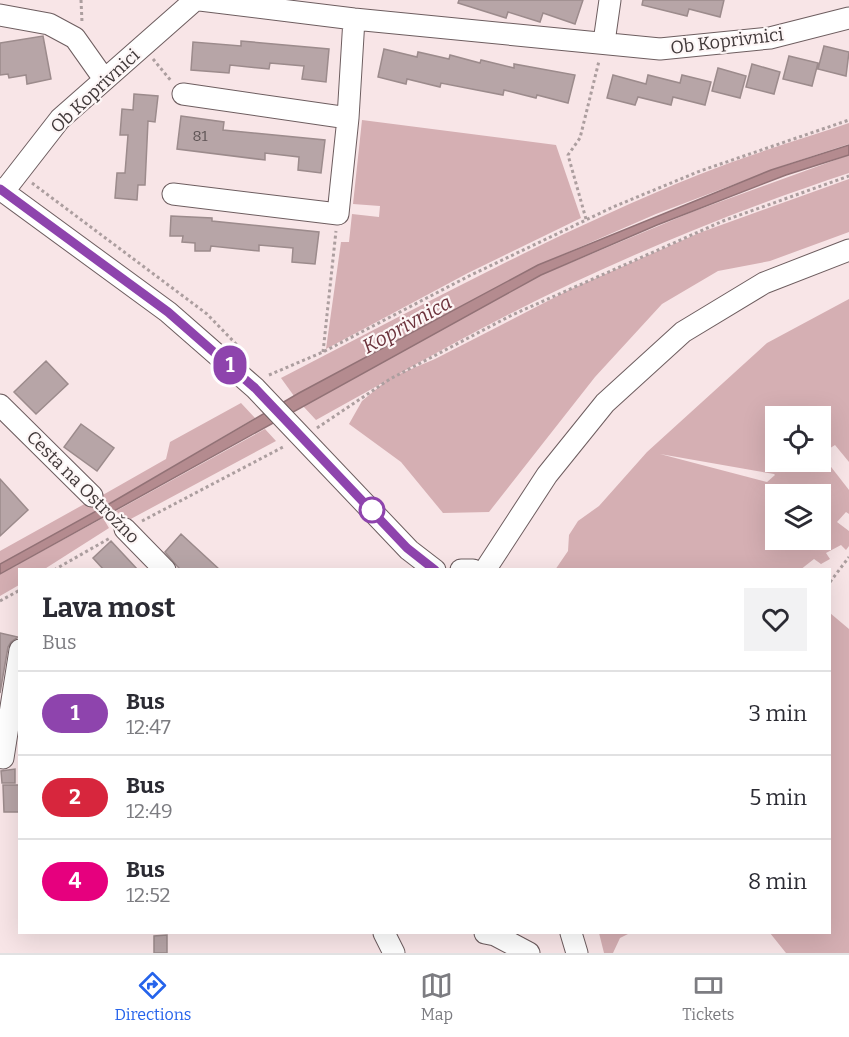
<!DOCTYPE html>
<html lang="en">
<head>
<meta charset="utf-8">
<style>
	body { margin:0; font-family:Bitter,serif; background:#f2f2f3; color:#2b2b33; height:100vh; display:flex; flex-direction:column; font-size:22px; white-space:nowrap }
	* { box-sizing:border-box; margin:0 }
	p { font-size:20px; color:#7c7c81 }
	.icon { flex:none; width:33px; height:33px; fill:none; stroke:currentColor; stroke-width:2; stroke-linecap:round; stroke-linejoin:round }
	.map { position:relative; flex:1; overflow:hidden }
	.sheet { position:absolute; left:18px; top:568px; width:813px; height:366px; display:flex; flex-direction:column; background:#fff; border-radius:0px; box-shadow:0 6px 24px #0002 }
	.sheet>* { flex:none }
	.badge { padding:0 12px; border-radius:20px; font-size:21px; line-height:39px }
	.fabs { position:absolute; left:765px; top:406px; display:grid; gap:12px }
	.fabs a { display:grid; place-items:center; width:66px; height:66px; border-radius:0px; background:#fff; box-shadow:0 6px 24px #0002; font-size:30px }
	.map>.badge { position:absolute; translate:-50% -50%; box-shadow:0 0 0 3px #fff }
	.round { display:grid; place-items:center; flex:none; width:63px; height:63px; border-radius:0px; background:#f2f2f3 }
	.overview { display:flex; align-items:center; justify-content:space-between; height:102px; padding:0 24px }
	h1 { font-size:28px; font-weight:700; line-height:45px }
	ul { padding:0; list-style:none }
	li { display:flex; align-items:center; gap:18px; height:84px; padding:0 24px; border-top:2px solid #e1e1e2 }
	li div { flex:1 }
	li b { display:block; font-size:22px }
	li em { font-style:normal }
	li .badge { min-width:66px; font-weight:700; text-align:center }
	.menu { display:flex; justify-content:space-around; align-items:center; height:84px; border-top:2px solid #e1e1e2; background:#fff; font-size:16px; color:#7c7c81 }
	.menu a { display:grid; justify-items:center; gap:3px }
	.menu .current { color:#2563eb }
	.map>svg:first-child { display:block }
</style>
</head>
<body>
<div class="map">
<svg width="849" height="953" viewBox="0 0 849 953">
	<rect width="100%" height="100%" fill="#f8e5e7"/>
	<!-- green -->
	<path fill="#d5afb3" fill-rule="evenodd" d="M362 120 556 145 581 218 468 273 326 349 341 242H349L352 214 379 217 380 206 353 204Z
		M849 123V144L785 165 656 214 541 264 294 396 281 378C419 307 554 233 698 175 747 155 799 140 849 123Z
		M849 155V173C692 225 540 292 397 375L435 359 569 290 699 233 849 179V232L770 261 718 271 662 304 595 377 489 512 443 513 401 462 349 424 362 401 386 381 316 420 303 406 541 275 692 212Z
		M849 299V462L835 445 821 454 849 490V514L846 512 837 522 849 531V546L846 550 841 545 826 553 830 559 821 564 814 559 800 570H555L568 551 569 535 578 521 599 506 647 452 767 343ZM776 417H820V462H776ZM660 454 774 474 775 475 767 482ZM776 495H820V540H776Z
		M241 403 255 418 109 504 101 496 166 459 170 442Z
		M265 429 276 441 127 521 116 511Z
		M88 502 97 511 0 564V551Z
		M103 518 109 528 43 570H20L19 585 0 596V574Z
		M830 613 849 629V953H786L770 933H830Z
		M599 933H630L620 938 613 953H604Z"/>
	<!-- water -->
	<path fill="#b48b8f" stroke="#927276" stroke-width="1.5" d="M849 145V155L786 175 657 225 541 275 0 574V564L109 504 299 393 538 265 771 170Z"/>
	<!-- building -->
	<path fill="#b7a5a7" stroke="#9c8b8c" stroke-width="1.5" d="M459 0H583L575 24 543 13 540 22 508 12 506 18 458 3Z
		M643 0H724L720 17 689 9 687 16 642 5Z
		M43 36 51 79 27 84 26 75 9 78 8 74 0 75V43Z
		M241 41 329 49 326 82 302 79 304 66 270 63 269 69 230 65 229 73 191 70 193 42 241 46Z
		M824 46 849 52 846 76 818 69Z
		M384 49 417 57 418 52 449 59 450 55 480 63 481 60 514 68V64L575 75 568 103 537 95 536 98 504 90 503 95 441 83 440 87 407 79 406 84 378 77Z
		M789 56 818 63 812 86 783 79Z
		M752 64 780 72 774 94 746 87Z
		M718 68 746 76 740 98 712 91Z
		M613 75 646 84 648 75 680 83 682 75 711 82 705 105 673 97 671 105 638 97 635 105 607 98Z
		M134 94 158 96 155 122 148 121 145 185H138L137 200 115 198 117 173H125L128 135H120L122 109 133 110Z
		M181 116 224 122 223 130 325 140 321 173 298 170 299 157 265 153V160L177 149Z
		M171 216 212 218V221L319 232 315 264 292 262 293 248 259 245V251L211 246 210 251H195V243L182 242 183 236H170Z
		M46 361 68 384 36 414 14 392Z
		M81 424 114 448 97 471 64 447Z
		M0 479 28 510 0 536Z
		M181 534 220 570H181L177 566 165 552Z
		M111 541 138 570H104L93 558Z
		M0 633 18 637 11 642 8 647 0 693Z
		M15 769V783H2L1 771Z
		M3 785H20V812H4Z
		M167 935V953H154V936Z"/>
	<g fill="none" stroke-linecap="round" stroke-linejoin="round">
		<!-- minor casing -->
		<g stroke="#6d5d5f" stroke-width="23">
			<path id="minor" d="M200 0 354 19 660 49 770 38 849 18
				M0 15 49 24 75 38 104 79
				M604 42 610 0
				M183 94 348 118
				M0 189 168 312 255 388 409 550 435 570
				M4 191 60 119 195 0
				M173 194 338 214 348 118 354 19
				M0 405 92 496
				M125 529 165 570
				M461 570H473
				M485 570 547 475 605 403 683 332 764 283 849 250
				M3 758 20 650
				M384 933 394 953
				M485 933 495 935 529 953
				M571 933 577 953"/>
		</g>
		<!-- path -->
		<path stroke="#ac9e9f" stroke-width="3" stroke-dasharray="3 3" stroke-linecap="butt" d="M81 0 82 22
			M153 59 172 82
			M32 183 207 314 238 346
			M586 219 568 155 580 138 599 61
			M323 352 336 231
			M269 375 323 352 469 276 613 207 700 171 849 120
			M317 428 390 379 512 315 723 221 849 176
			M142 521 285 446
			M54 570 110 538
			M830 582 849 557
			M0 601 20 590"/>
		<!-- minor -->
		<use href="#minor" stroke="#fff" stroke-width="21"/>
	</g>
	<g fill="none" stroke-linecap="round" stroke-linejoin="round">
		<!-- line casing -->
		<g stroke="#fff" stroke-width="14">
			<path id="line" d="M0 189 168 312 255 388 407 548 435 570"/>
		</g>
		<!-- line -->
		<use href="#line" stroke="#8e44ad" stroke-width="9"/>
	</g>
	<!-- markers -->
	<circle fill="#fff" stroke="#8e44ad" stroke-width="3" cx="372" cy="510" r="12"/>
	<g text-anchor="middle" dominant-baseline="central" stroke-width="4.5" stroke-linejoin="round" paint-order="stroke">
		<!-- number labels -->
		<g font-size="15" fill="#5e5455">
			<text x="200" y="136">81</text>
		</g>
		<!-- street labels -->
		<g font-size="18" fill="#41393a" stroke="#fdf6f6">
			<text transform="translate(727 41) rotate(-7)">Ob Koprivnici</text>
			<text transform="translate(95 91) rotate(-43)">Ob Koprivnici</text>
			<text transform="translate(83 487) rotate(45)">Cesta na Ostrožno</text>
		</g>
		<!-- water labels -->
		<g font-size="20" font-style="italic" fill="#6d343d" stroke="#fdf6f6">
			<text transform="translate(407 324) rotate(-29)">Koprivnica</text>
		</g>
	</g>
</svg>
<div class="fabs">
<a><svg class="icon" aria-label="locate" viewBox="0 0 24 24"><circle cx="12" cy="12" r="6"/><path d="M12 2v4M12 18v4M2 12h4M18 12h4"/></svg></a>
<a><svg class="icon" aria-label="layers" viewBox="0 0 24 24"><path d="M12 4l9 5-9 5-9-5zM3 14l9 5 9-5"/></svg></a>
</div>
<b class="badge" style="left:230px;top:365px;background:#8e44ad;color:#fff">1</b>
<section class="sheet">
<div class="overview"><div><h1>Lava most</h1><p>Bus</p></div><a class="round"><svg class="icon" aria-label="heart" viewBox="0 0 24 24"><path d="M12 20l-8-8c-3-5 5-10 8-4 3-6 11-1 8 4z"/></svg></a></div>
<ul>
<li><span class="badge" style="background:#8e44ad;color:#fff">1</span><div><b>Bus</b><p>12:47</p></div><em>3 min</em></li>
<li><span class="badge" style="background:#d7263d;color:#fff">2</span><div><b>Bus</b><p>12:49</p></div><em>5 min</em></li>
<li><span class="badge" style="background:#e6007e;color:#fff">4</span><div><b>Bus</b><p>12:52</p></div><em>8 min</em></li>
</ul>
</section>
</div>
<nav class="menu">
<a class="current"><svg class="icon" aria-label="directions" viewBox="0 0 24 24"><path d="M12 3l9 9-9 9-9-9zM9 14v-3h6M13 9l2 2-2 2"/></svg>Directions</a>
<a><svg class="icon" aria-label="map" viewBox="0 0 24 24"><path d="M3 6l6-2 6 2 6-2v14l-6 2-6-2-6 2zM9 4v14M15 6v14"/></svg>Map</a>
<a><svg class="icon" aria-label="tickets" viewBox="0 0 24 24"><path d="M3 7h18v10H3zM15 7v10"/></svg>Tickets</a>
</nav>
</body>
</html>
